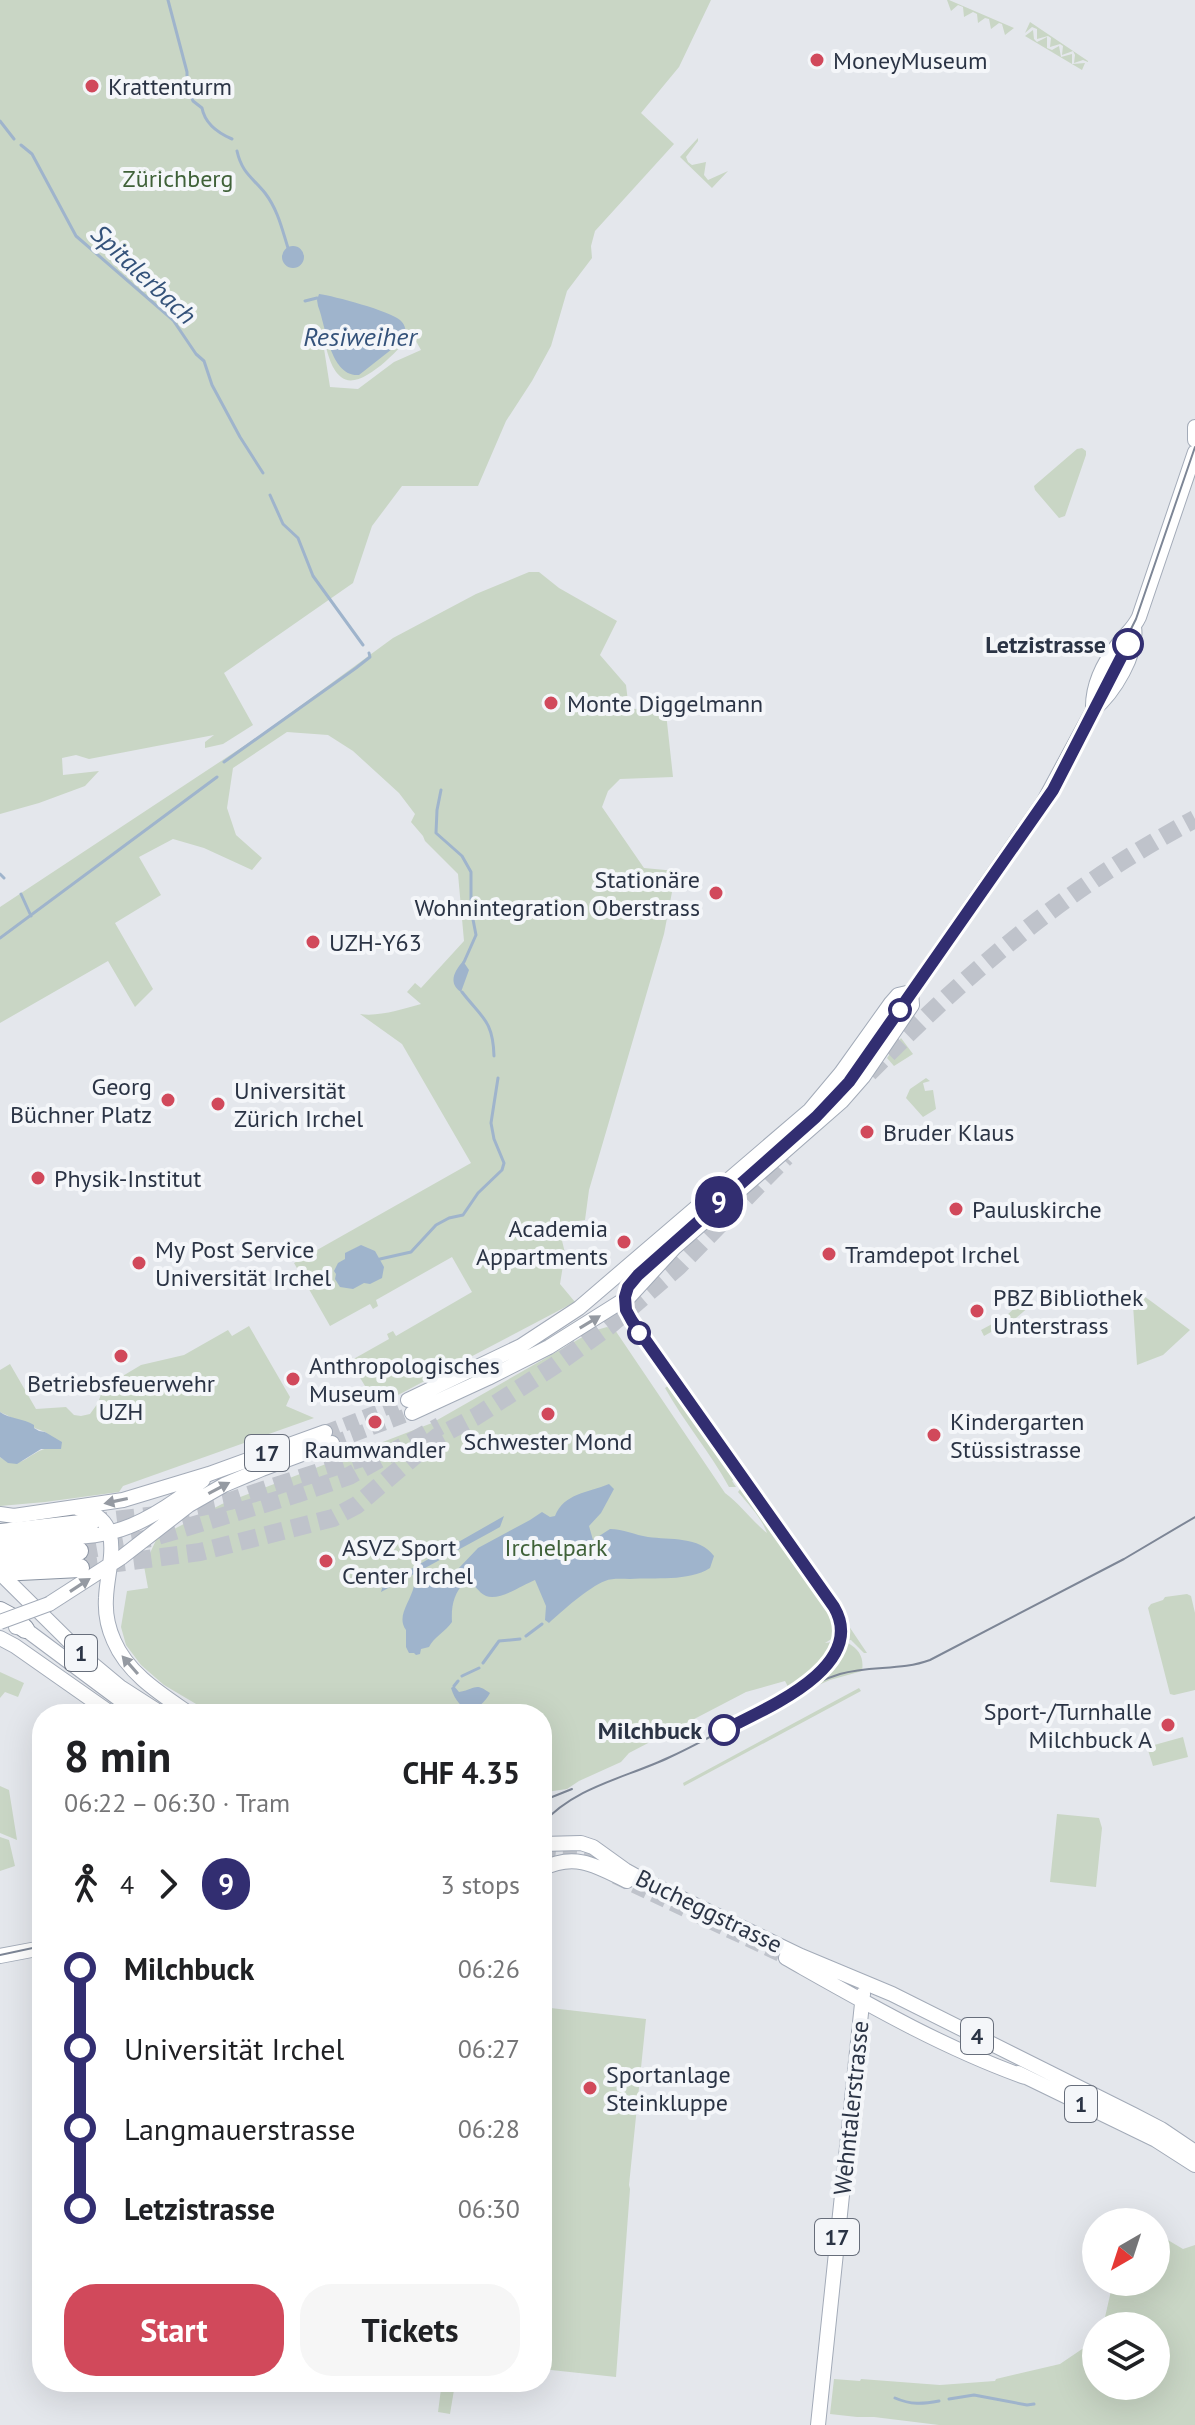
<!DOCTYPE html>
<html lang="en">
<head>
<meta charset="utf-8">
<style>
	body { margin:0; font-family:"PT Sans",sans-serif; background:#f6f6f6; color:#202124; height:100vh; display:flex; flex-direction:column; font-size:30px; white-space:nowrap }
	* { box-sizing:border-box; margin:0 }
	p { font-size:26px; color:#757577 }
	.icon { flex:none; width:44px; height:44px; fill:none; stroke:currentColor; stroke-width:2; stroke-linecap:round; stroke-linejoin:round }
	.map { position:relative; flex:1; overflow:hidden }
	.sheet { position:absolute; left:32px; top:1704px; width:520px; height:688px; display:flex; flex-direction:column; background:#fff; border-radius:32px; box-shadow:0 8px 32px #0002 }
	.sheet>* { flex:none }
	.badge { padding:0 16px; border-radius:26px; font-size:28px; line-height:52px }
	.needle { width:52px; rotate:219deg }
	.tools { position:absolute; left:1082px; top:2208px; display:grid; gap:16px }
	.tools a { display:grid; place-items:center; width:88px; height:88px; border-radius:50%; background:#fff; box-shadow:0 8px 32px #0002; font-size:40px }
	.map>.badge { position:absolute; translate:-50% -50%; box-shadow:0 0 0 4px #fff }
	.legs { display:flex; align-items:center; gap:12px; height:88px; padding:0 32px; font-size:26px }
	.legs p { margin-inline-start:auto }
	.head { display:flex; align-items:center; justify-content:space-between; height:136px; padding:0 32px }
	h1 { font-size:44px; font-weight:700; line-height:60px }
	.cta { display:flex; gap:16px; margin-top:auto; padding:16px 32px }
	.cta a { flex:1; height:92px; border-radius:32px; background:#d1495b; color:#fff; font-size:32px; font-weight:700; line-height:92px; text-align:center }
	.cta a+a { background:#f6f6f6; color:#202124 }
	ul { padding:0 32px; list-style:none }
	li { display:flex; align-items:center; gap:28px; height:80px; font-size:30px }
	li i { display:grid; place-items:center; width:12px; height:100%; margin:0 10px; background:currentColor }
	li i::after { content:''; width:20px; height:20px; margin:-10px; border:6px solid; border-radius:50%; background:#fff }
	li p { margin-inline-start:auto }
	li:first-child i { background:linear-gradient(#0000 50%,currentColor 0) }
	li:last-child i { background:linear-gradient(currentColor 50%,#0000 0) }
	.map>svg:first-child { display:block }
</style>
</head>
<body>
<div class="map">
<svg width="1195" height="2425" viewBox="0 0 1195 2425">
	<rect width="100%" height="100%" fill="#e4e7ec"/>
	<!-- green -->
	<path fill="#c9d6c5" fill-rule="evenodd" d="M0 0H711L679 67 641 113 674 144 595 231 591 246 592 258 567 291 551 346 532 381 506 421 478 486H402L372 526 353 583 224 673 253 725 223 744 205 748V742L214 735 89 759 76 755 62 758 63 775 99 771 85 786 39 803 0 814ZM412 334 421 350 394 362 358 389 330 387 322 336C328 350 329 367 341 377 360 393 400 348 412 334Z
		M947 0H949L1014 28 1005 35 1002 24 999 23 991 29 989 19 985 18 978 23 977 14 973 12 964 17 963 7 958 5 951 11Z
		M1030 22 1088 61V62L1083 60 1074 63 1075 55 1073 51 1062 55 1063 46 1060 44 1050 47 1051 38 1048 36 1037 39V29L1032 27 1025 33Z
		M1033 30 1034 39 1037 42 1047 37V48L1052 50 1059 46 1061 57 1072 54V64L1085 63 1082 70 1025 36Z
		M698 138V141L686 157 688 162 692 165 706 162 704 175 708 180 728 171 712 188 680 157Z
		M1082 448 1086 451V455L1065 516 1059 518 1035 490 1034 486 1077 449Z
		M529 572H539L559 588 617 621 600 655 626 685 629 710 665 704 673 777 620 779 608 791 602 807 644 868 676 871 664 934 589 1190 585 1220 558 1224 565 1253 560 1284 575 1302 377 1406 350 1361 389 1339 387 1334 393 1331 396 1336 472 1292 452 1257 376 1300 378 1306 373 1309 370 1304 330 1326 294 1263 471 1163 402 1044 360 1014C379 1017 402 1009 421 1004L407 992 415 983 421 988 464 941 458 874 425 841 423 836 411 822 415 814 399 793 353 751 328 735 287 732 233 768 227 808 236 835 262 858 252 870 204 848 173 839 139 857 161 895 115 923 153 989 135 1007 108 961 0 1023V907L262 734 393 638 476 594Z
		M901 1038 913 1054 894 1066 887 1058Z
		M926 1078 930 1081 923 1083 925 1091 933 1090 936 1109 923 1117 906 1098 910 1089Z
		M1144 1296 1190 1330 1163 1355 1137 1365 1133 1305Z
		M1023 1300 1030 1306 1016 1318 984 1336 981 1330 1005 1317Z
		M249 1326 290 1397 286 1406 314 1418 123 1486 119 1492 45 1502 0 1506V1457C22 1472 28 1452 48 1448L46 1432C40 1431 6 1415 0 1412V1370L10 1364 36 1409 66 1407 74 1415 81 1416 90 1414 98 1403 102 1391 111 1383 141 1365 184 1355 228 1330 232 1336Z
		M607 1327 615 1330 725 1493C741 1505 751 1520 767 1533 761 1517 749 1505 738 1492L741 1488 739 1485 746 1480 754 1485 867 1653H864L851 1640 844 1641 833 1638 825 1643 832 1642 846 1646 848 1643C860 1650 864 1658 862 1671L830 1680 793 1696 785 1681 746 1692 629 1753 621 1762 579 1781 567 1789 546 1792 542 1797V1714H213L164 1685 141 1665 126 1645 121 1627 127 1591 148 1588 144 1566 157 1538 222 1504 432 1423 593 1331Z
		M675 1381 694 1407 697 1405 739 1464 736 1466 742 1473 732 1481 736 1487H729C710 1452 684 1422 665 1388Z
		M1187 1594 1191 1596 1195 1613V1690L1174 1695 1170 1694 1148 1608 1151 1604 1163 1600 1165 1597Z
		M0 1672 24 1683 18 1697 5 1692 0 1698Z
		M859 1688 861 1691 684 1786 683 1783Z
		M1183 1737 1188 1757 1153 1766 1147 1747Z
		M0 1786 9 1790 17 1840 0 1833Z
		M1057 1814 1099 1818 1102 1828 1096 1887 1050 1882Z
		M0 1837 9 1840 15 1866 0 1871Z
		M542 2007 646 2019 629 2185 630 2189 616 2377 542 2369Z
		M1156 2233 1183 2249 1195 2245V2425H939L874 2417H857L830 2414 834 2379 860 2381 861 2379 940 2385 995 2381 996 2379 1060 2364 1091 2343 1092 2345 1096 2341V2386H1156V2326H1103L1113 2282H1156Z
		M441 2389 454 2390 450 2414 438 2412Z"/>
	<!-- water -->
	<path fill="#9fb4cc" d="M282 257a11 11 0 1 1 22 0a11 11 0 1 1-22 0Z
		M319 294C334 296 390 311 400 320 406 325 406 332 406 338L359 375C330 377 326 326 318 306L317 300Z
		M463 961 469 970 461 992C448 983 454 972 463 961Z
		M361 1245 375 1251 384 1267 382 1278 370 1284 364 1283 353 1289 340 1287 335 1279 336 1274 334 1271 338 1263 345 1259V1253Z
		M0 1412C9 1419 23 1418 34 1425V1428L39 1431 45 1432 62 1442 61 1449H41L17 1464 8 1463 0 1457Z
		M609 1484 614 1489 601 1513 589 1526 593 1540 610 1529C623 1529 635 1535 648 1537 670 1540 699 1536 714 1556L710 1568C688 1582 655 1577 630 1579 622 1579 612 1578 605 1581 589 1587 562 1611 549 1623L545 1620 546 1606 535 1580C522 1585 500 1601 486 1596 477 1592 477 1584 465 1581 454 1594 451 1605 452 1622 446 1631 433 1638 429 1647L421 1649 420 1654 416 1655 414 1653H409L406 1647V1630C396 1616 410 1603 414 1586L436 1574 458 1569 478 1548 530 1520 542 1512 550 1517 555 1516C564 1493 588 1493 609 1484Z
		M504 1516 500 1527 491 1532 381 1592 383 1585Z
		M454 1686 459 1692C477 1689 474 1682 490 1693 478 1715 459 1714 451 1688Z"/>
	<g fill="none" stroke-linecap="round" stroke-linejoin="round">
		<!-- stream -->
		<path stroke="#9fb4cc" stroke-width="3" d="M168 0 187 72V86L193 101 202 108C205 124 218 133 232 139
			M0 121 14 139
			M21 145 32 154 76 236 173 320 196 354 204 361 212 385 240 437 263 473
			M237 151C242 173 252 177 265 193 278 210 282 229 288 248
			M305 301 317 298
			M270 495 283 524 298 538 313 576 363 645
			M224 762 356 668 370 657 369 653
			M441 790 437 810 436 833 462 856 471 872V909L476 935 464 962
			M0 874 4 878
			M21 894 31 916
			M0 938 217 777
			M462 992C482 1018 493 1020 494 1056
			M380 1259 411 1252 436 1225 449 1218 463 1215 478 1193 502 1170 504 1163 494 1139 491 1123 498 1078
			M526 1636 542 1624
			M483 1663 499 1641 520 1639
			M462 1676 479 1668
			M454 1686 458 1681
			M895 2398C911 2405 923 2404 939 2401
			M949 2399 974 2395 1027 2405 1034 2404"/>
		<!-- primary-tunnel -->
		<path stroke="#bfc3cb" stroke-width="14" stroke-dasharray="14 7" stroke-linecap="butt" d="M325 1432 408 1400
			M332 1443 412 1413
			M542 1850 579 1854 600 1860
			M615 1877 795 1962"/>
		<!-- highway-tunnel -->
		<path stroke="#bfc3cb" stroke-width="18" stroke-dasharray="18 9" stroke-linecap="butt" d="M869 1073C970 970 1067 887 1195 819
			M789 1140 873 1056
			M90 1523 173 1513 230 1501 368 1456
			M79 1551 151 1538 297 1494 349 1476 440 1426
			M80 1568 200 1552 333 1518 357 1505 437 1437 475 1417 554 1366 608 1327 678 1267 786 1157"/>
		<!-- primary casing -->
		<g stroke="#a3abb8" stroke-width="16">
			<path id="primary" d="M1195 427V440
				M1093 710C1092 686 1104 662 1119 643 1126 634 1134 628 1139 617L1195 452
				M408 1400 521 1346 579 1308 810 1110 841 1073 891 1003 898 995 911 992
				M412 1413 488 1378 549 1347 630 1296 674 1248 842 1101 863 1077 912 1005 911 992 1044 801 1093 710C1114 693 1138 653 1134 627
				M79 1509C128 1519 107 1565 106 1598 105 1613 108 1628 114 1641 128 1674 161 1694 190 1714
				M0 1514 14 1516 123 1500 209 1474 325 1432
				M0 1544C37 1537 76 1541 112 1532 145 1524 177 1501 203 1480
				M0 1573 90 1662 120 1687 162 1714
				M49 1604 122 1557 189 1505 224 1485 262 1469 332 1443
				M16 1627 25 1629 139 1714
				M0 1638 15 1646 112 1714
				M542 1844 581 1843 593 1847 625 1870 643 1880 801 1956 892 1994 1134 2115 1161 2129 1195 2152
				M542 1869C575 1852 597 1866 627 1881
				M0 1956 42 1948
				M786 1958C864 2002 941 2047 1025 2077
				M1018 2073 1156 2140 1195 2165
				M818 2425 863 1994"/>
		</g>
		<!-- highway casing -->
		<g stroke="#8b94a3" stroke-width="20">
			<path id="highway" d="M0 1533 90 1523
				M0 1557 79 1551
				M0 1572 80 1568
				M0 1611 15 1619 25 1629"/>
		</g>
		<!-- primary -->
		<use href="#primary" stroke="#fff" stroke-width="14"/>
		<!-- highway -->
		<use href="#highway" stroke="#fff" stroke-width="18"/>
		<!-- tram -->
		<path stroke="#7d8696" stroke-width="2" d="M778 1694C801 1680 844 1657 836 1624 834 1613 827 1604 821 1595L625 1320C613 1297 624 1282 641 1265 714 1197 807 1134 866 1053L1031 816 1057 776 1136 619 1195 447
			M542 1801 572 1789
			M542 1824C576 1786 626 1778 670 1757 727 1731 781 1693 840 1674 870 1665 901 1671 930 1660L1124 1559 1195 1517
			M0 1955 42 1946"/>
		<!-- primary-bridge casing -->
		<g stroke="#a3abb8" stroke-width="16" stroke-linecap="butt">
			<path id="primary-bridge" d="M0 1622 49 1604"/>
		</g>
		<!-- primary-bridge -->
		<use href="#primary-bridge" stroke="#fff" stroke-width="14"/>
	</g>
	<!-- one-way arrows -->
	<defs><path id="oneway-solid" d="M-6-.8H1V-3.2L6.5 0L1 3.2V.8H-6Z" transform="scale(2)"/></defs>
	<g fill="#959aa2">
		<use href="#oneway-solid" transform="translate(590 1322) rotate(-31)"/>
		<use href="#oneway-solid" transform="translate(219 1488) rotate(-28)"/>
		<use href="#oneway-solid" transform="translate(116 1501) rotate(168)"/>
		<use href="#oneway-solid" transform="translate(80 1585) rotate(-33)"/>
		<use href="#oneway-solid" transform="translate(130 1665) rotate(-131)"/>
	</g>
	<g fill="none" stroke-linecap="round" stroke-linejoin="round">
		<!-- line-1 casing -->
		<g stroke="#fff" stroke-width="18">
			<path id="line-1" d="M724 1730C764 1709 869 1667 834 1607L632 1321 626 1310 625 1297 628 1287 638 1275 816 1117 849 1082 1053 790 1128 644"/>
		</g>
		<!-- line-1 -->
		<use href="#line-1" stroke="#322e71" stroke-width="12"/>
	</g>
	<!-- markers -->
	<g fill="#d1495b" stroke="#f4f6f9" stroke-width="3">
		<circle cx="817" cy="60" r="8"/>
		<circle cx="92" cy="86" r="8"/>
		<circle cx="551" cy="703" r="8"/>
		<circle cx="716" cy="893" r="8"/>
		<circle cx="313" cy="942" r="8"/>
		<circle cx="168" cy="1100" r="8"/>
		<circle cx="218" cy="1104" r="8"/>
		<circle cx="867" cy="1132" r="8"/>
		<circle cx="38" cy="1178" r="8"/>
		<circle cx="956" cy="1209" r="8"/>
		<circle cx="624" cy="1242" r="8"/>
		<circle cx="829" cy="1254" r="8"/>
		<circle cx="139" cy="1263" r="8"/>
		<circle cx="977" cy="1311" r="8"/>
		<circle cx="121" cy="1356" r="8"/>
		<circle cx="293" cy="1379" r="8"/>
		<circle cx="548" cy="1414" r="8"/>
		<circle cx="375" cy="1422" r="8"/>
		<circle cx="934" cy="1435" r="8"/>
		<circle cx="326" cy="1561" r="8"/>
		<circle cx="1168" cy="1725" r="8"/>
		<circle cx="590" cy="2088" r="8"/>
	</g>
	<g fill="#fff" stroke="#322e71" stroke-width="4">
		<circle cx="1128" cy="644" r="14"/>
		<circle cx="900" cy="1010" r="10"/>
		<circle cx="639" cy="1333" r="10"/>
		<circle cx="724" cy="1730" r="14"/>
	</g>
	<g text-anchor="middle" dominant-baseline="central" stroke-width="8" stroke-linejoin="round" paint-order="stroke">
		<!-- shield labels -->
		<g fill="#f4f6f9" stroke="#676e7b" stroke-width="2">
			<rect x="245" y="1435" width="44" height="36" rx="6"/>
			<rect x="65" y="1635" width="32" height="36" rx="6"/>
			<rect x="961" y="2018" width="32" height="36" rx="6"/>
			<rect x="1065" y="2086" width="32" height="36" rx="6"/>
			<rect x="815" y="2219" width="44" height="36" rx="6"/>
		</g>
		<g font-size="22" font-weight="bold" fill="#2b3445">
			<text x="267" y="1453">17</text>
			<text x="81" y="1653">1</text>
			<text x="977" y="2036">4</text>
			<text x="1081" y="2104">1</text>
			<text x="837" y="2237">17</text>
		</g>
		<!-- poi labels -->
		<g font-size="24" fill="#2b3445" stroke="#f4f6f9" text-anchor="start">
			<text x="833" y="60">MoneyMuseum</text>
			<text x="108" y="86">Krattenturm</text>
			<text x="567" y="703">Monte Diggelmann</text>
			<text x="700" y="879" text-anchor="end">Stationäre<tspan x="700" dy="28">Wohnintegration Oberstrass</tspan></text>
			<text x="329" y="942">UZH-Y63</text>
			<text x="152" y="1086" text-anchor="end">Georg<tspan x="152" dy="28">Büchner Platz</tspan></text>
			<text x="234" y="1090">Universität<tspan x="234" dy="28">Zürich Irchel</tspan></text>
			<text x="883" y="1132">Bruder Klaus</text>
			<text x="54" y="1178">Physik-Institut</text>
			<text x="972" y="1209">Pauluskirche</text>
			<text x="608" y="1228" text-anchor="end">Academia<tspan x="608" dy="28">Appartments</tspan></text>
			<text x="155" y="1249">My Post Service<tspan x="155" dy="28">Universität Irchel</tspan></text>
			<text x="845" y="1254">Tramdepot Irchel</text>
			<text x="993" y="1297">PBZ Bibliothek<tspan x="993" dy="28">Unterstrass</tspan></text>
			<text x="309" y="1365">Anthropologisches<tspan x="309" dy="28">Museum</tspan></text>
			<text x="121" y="1383" text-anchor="middle">Betriebsfeuerwehr<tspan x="121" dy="28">UZH</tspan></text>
			<text x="950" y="1421">Kindergarten<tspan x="950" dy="28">Stüssistrasse</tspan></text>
			<text x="548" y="1441" text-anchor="middle">Schwester Mond</text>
			<text x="375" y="1449" text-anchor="middle">Raumwandler</text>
			<text x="342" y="1547">ASVZ Sport<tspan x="342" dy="28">Center Irchel</tspan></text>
			<text x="1152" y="1711" text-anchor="end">Sport-/Turnhalle<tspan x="1152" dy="28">Milchbuck A</tspan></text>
			<text x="606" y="2074">Sportanlage<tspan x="606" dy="28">Steinkluppe</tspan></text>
		</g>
		<!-- park labels -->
		<g font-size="24" fill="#3f6138" stroke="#f4f6f9">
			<text x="178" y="178">Zürichberg</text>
			<text x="556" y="1547">Irchelpark</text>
		</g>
		<!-- stop labels -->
		<g font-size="24" font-weight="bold" fill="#2b3445" stroke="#f4f6f9" text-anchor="end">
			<text x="1106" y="644">Letzistrasse</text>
			<text x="702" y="1730">Milchbuck</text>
		</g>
		<!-- street labels -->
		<g font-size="24" fill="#2b3445" stroke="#f4f6f9">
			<text transform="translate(709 1911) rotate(26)">Bucheggstrasse</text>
			<text transform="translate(851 2108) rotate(-84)">Wehntalerstrasse</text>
		</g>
		<!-- water labels -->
		<g font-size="26" font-style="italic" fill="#34527a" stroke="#f4f6f9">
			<text transform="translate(144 274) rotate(43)">Spitalerbach</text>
			<text x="360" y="336">Resiweiher</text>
		</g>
	</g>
</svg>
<div class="tools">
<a><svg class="needle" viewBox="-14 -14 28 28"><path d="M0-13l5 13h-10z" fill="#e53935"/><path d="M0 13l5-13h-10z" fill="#757577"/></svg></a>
<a><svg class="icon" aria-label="layers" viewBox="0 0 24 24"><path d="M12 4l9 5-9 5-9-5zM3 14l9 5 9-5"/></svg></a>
</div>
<b class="badge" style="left:719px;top:1202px;background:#322e71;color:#fff">9</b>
<section class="sheet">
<div class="head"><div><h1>8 min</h1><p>06:22 – 06:30 · Tram</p></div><b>CHF 4.35</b></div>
<div class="legs"><svg class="icon" aria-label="walk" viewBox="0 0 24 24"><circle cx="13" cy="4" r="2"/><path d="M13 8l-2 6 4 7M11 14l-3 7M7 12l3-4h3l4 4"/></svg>4<svg class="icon" aria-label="forward" viewBox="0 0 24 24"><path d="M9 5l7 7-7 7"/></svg><b class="badge" style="background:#322e71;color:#fff">9</b><p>3 stops</p></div>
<ul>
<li><i style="color:#322e71"></i><b>Milchbuck</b><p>06:26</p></li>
<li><i style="color:#322e71"></i><span>Universität Irchel</span><p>06:27</p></li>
<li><i style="color:#322e71"></i><span>Langmauerstrasse</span><p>06:28</p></li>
<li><i style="color:#322e71"></i><b>Letzistrasse</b><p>06:30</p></li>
</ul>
<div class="cta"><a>Start</a><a>Tickets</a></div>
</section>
</div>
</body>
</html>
